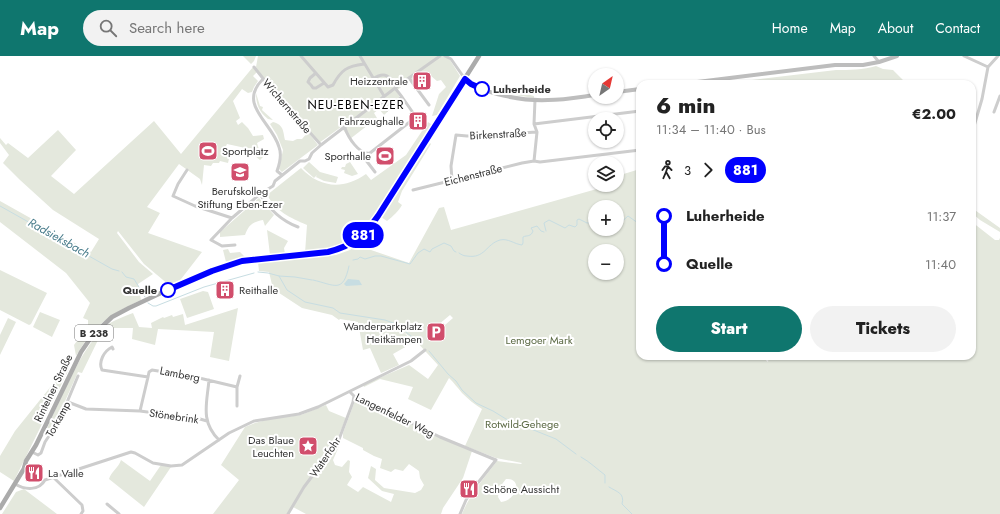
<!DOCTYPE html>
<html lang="en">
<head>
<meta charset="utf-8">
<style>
	body { margin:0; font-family:Jost,sans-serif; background:#f2f2f2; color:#222; height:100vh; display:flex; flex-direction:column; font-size:15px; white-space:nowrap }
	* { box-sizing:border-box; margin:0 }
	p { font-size:13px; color:#767676 }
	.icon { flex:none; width:22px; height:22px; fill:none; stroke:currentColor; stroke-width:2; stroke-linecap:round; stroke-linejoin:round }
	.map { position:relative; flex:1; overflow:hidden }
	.panel { position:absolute; left:636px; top:24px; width:340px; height:280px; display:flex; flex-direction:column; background:#fff; border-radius:12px; box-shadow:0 1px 3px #0004 }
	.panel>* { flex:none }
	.badge { padding:0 8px; border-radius:13px; font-size:14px; line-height:26px }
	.needle { width:26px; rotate:34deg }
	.buttons { position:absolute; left:588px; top:12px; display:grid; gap:8px }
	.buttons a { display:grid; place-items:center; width:36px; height:36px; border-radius:50%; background:#fff; box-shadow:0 1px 3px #0004; font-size:20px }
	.map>.badge { position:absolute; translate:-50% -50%; box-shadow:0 0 0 2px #fff }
	.legs { display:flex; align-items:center; gap:6px; height:44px; padding:0 20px; font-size:13px }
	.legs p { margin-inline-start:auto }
	.overview { display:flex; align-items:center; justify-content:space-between; height:68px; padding:0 20px }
	h1 { font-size:22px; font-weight:800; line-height:30px }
	.cta { display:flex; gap:8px; margin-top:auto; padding:8px 20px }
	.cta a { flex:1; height:46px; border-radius:24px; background:#0f766e; color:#fff; font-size:16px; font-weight:800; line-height:46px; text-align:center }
	.cta a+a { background:#f2f2f2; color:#222 }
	ul { padding:0 20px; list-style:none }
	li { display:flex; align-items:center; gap:14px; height:48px; font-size:15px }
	li i { display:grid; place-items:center; width:6px; height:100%; margin:0 5px; background:currentColor }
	li i::after { content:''; width:10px; height:10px; margin:-5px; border:3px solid; border-radius:50%; background:#fff }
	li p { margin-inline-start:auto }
	li:first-child i { background:linear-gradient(#0000 50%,currentColor 0) }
	li:last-child i { background:linear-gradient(currentColor 50%,#0000 0) }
	header { display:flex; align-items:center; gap:24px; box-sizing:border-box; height:56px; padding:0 20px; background:#0f766e; color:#fff }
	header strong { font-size:19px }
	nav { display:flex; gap:22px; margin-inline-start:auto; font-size:14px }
	.search { width:280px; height:36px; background:#f2f2f2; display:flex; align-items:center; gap:10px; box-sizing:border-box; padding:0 14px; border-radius:22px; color:#767676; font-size:15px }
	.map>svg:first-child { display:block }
</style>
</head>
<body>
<header>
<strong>Map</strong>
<div class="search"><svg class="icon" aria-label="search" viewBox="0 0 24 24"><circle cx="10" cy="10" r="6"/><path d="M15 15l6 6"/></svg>Search here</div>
<nav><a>Home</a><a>Map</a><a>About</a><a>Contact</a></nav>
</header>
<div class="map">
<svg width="1000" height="458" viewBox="0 0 1000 458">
	<rect width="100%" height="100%" fill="#fff"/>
	<!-- green -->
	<path fill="#e4e8dd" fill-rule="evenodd" d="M243 0H256L254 5 251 8Z
		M258 0H444L450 4 460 20 437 59 432 60 439 38 446 31 441 24 437 25 431 20 428 22 425 18 415 25H409L396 35 401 43 384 59 379 53 374 57 377 62 350 83 341 71 319 87 259 17 256 11Z
		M876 10 883 13 893 14 907 28H719L836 14C848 14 864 14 876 10Z
		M253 11 257 16 253 20 258 25 254 31 252 36 248 37 242 33 233 45 240 62 236 65 238 69 242 66 248 72 253 80 263 79 264 83 257 87 260 97 263 101 260 104 255 100 250 93 227 88 225 92 231 94 228 107 220 105 219 107H213L211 110 204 109 202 129 200 123 179 108 147 151 160 157 148 177 202 196 178 227 169 229 144 208 118 175 117 177 139 206 153 218 138 228 141 244C109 259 95 268 76 300L74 289 88 270V264L83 262 90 247 66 217 0 166V145L91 196 99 183 53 154 20 124 3 107 9 99 0 87V82L6 89 8 87 28 102 58 74 76 94 51 120 74 138 154 65 181 98Z
		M510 34 534 40V42L509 38Z
		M256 37 260 50 263 51 262 54 273 64 268 63C259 56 256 48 256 37Z
		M273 66C284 69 283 75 285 84L293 85 297 83H302L308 76 318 89 282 116 279 113 283 94 277 79 270 68Z
		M428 66 435 71C421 92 407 113 393 135 382 151 371 171 355 182 339 192 324 195 305 197L307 169C289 161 278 157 267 139L301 112C320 132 343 134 366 118L371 124 406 99Z
		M430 87 431 88 402 135 398 146 402 149C398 156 393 160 387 165L381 161Z
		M309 106 320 116 338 121 336 127 324 125 316 121 317 119 314 122 303 112Z
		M350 106 358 118 352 120 344 117 345 114 341 113 342 111H345L346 108Z
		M640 113V300H762V301L768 306 769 300H972V166L995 184H999L1000 182V458H462C470 438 484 422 497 405L521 408 522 407 496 402 465 390 482 353C474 348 468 343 462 337 457 331 454 327 449 322L431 354 408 343 413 331 380 323 364 331 363 329 409 309 428 323 438 309 415 284 403 276 414 286 393 298 399 309 381 317 370 292 363 294 358 266 340 263 339 264 332 259 302 252 273 233 269 216 259 215 258 206 336 199 350 194 364 184 371 194 409 207 439 152 444 151 451 174 611 129H617V120ZM595 151H617V173H595ZM595 195H617V217H595ZM450 259 453 262 445 269 432 285 428 282 438 269ZM506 423C514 423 516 426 517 433 513 440 509 445 501 446L498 441 499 432Z
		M259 142 274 159 265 170 263 164C252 166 249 169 245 179L220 181V176Z
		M972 152 1000 172V176L980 164 972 157Z
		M267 174 288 185 284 192 285 198 270 199Z
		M228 193 230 197 240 196 245 201 226 206 223 194Z
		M0 214 47 237 31 268 29 269 0 254Z
		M203 235 208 236 214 253 187 262 180 243Z
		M238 252 229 305 210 301 214 276 158 273 155 289 132 283 133 272H110L98 284 82 317 78 316 58 361 47 380 44 379C59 348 82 286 110 267 117 263 125 260 133 257L139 271 152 272 151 267 163 261 164 262 172 259 173 261 183 258 185 269Z
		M40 256 60 264 52 281 33 271Z
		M8 262 16 266 0 299V279Z
		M66 307 69 313 14 425 0 416V400L15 375 60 319Z
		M356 342 472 395 463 422 443 452 441 458H306L293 451 308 427 338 387 340 388 333 404 335 409 342 411 348 404 350 405 349 416 352 421 347 429 358 436 363 431 391 446 394 438 382 435 368 422 371 410 376 413 375 424 384 432 415 437 421 434 424 429 420 422 419 415 409 408 403 415 395 413 391 416 380 412 382 403 374 400 363 394V392L343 382V377Z
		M326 349 329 355 346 362 336 386 287 458H213L239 424 221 409 245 371 255 367 270 363 301 359Z
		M121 404 150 425 161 409 171 411 144 451 109 423C111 416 119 411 121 404Z
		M24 433 57 458H2L16 436Z"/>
	<!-- water -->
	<path fill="#c7dde2" d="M348 223 359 224 362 229 346 230 344 228Z"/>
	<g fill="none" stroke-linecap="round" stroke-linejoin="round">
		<!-- stream -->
		<path stroke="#c7dde2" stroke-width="1" d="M0 150 112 213 119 215
			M617 170 628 160 638 167 640 158
			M546 175 544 167 549 164 565 172 569 169 575 171 577 169V164L579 163 587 167 593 166V164L595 163
			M459 197C462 199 464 200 467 200 485 203 486 188 500 184 508 182 514 188 522 189L523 187V181C527 179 531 181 533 175L531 172 537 170 541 175 544 176
			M353 204 358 203 360 201 365 203 375 200H381L410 208 418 197 424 193 430 196 432 193 444 187 451 190 454 195 456 196
			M122 216 126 221 134 223 145 241
			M258 216 268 217 279 220 295 221 312 224
			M279 220 287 234 305 246 333 252 340 257 385 264 396 268 421 288
			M313 224C335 229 343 238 349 210
			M148 247 153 250H156L204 231 254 217
			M429 295 448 318 456 325 462 334 476 347 493 355 506 363 556 383 576 398
			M757 300 762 301
			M581 401C590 406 597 413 605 419V427
			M609 431C617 436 625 437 622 448L632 458"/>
		<!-- street -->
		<path stroke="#cdcdcd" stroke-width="3" d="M301 0 328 31 333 29C341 14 347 10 364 8
			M360 0 384 40
			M445 0 451 3 465 23
			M874 0 879 6
			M964 0 988 11
			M254 11 273 35 321 89
			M988 11 998 0
			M409 22 429 49
			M263 23C237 49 272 66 279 91 282 99 280 107 277 115L282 119
			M373 23C385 15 390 20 396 31
			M310 28 308 26 310 22 316 17
			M311 29 313 32H316L324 27
			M380 44 387 54 402 41 395 32
			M994 56 1000 40
			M534 68 640 55
			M345 72C348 81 359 99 370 97L416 61 402 41
			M972 77 982 43 988 11
			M364 98 365 103 375 116
			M534 105 537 76 534 68 535 44
			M187 114 178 128 173 140 195 150 232 162
			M452 124 451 110 456 79 467 80 537 76
			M413 134 522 107 534 105 540 106 640 94
			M260 138C269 153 282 165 298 171
			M235 189 222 190 211 184 232 162 260 138 273 130 275 125 300 105H305L309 103 312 97 321 89 399 29 440 0
			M113 293 112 291C104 295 98 306 102 314L148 321
			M209 324C207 347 200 365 219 384
			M350 336 354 340 379 351 440 381 496 404 477 428 466 444 460 458
			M68 346 86 353 140 355 200 363 207 365
			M237 350V331L240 320
			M140 355 148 321 149 316 152 314 195 321 237 331
			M32 396 38 399 41 397 45 386 60 363 78 320
			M53 421 82 449 83 455 81 458
			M15 428C25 434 39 435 45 424L131 396 135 397 153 407 171 410 182 409 229 377 254 365 299 358 318 351 411 305 425 294
			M107 448 119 458
			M288 458 304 431 338 386 353 346 354 340"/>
		<!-- secondary -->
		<path stroke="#bdbdbd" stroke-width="4" d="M465 23C484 39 524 45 548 44 564 44 580 41 595 39
			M681 28 835 9H863L879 6 897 0
			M617 36 640 33"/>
		<!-- primary -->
		<path stroke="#ababab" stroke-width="4.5" d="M24 412 26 405 36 389 81 296 92 280 112 261 129 252 163 236 228 209 259 203 318 197 339 193 356 184 361 180 378 160 479 0
			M0 452 25 411"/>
	</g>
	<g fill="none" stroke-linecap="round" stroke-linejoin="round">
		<!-- line-1 casing -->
		<g stroke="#fff" stroke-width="9">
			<path id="line-1" d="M168 234 212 215 242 205 328 196C352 190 364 180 378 160L465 23 471 28 482 33"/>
		</g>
		<!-- line-1 -->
		<use href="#line-1" stroke="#00f" stroke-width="6"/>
	</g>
	<!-- icons -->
	<defs>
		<g id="building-square" transform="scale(1)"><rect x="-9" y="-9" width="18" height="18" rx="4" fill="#d14e6c" stroke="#fff"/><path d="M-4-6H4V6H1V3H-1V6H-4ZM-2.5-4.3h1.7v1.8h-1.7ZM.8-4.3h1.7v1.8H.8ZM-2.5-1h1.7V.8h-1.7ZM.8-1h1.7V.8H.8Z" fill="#fff"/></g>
		<g id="stadium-square" transform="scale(1)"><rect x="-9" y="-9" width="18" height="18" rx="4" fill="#d14e6c" stroke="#fff"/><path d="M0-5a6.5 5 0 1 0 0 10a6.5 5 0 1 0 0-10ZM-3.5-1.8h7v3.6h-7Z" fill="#fff"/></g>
		<g id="school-square" transform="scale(1)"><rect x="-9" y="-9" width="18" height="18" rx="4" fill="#d14e6c" stroke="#fff"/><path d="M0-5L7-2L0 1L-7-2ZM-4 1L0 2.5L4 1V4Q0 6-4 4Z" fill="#fff"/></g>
		<g id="parking-square" transform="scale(1)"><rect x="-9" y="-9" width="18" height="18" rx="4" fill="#d14e6c" stroke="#fff"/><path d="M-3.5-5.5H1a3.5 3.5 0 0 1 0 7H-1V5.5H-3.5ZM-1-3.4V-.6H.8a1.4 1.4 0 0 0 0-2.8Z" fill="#fff"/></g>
		<g id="sight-square" transform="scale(1)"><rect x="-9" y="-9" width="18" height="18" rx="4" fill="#d14e6c" stroke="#fff"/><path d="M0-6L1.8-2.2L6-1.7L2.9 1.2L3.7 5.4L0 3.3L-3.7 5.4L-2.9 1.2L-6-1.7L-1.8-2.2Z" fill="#fff"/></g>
		<g id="restaurant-square" transform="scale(1)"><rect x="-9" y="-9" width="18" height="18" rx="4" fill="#d14e6c" stroke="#fff"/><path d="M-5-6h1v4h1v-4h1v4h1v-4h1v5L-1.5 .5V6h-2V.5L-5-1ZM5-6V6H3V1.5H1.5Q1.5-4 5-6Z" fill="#fff"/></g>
	</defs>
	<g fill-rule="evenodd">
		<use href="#building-square" x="422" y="25"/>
		<use href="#building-square" x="418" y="65"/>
		<use href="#stadium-square" x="208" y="95"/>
		<use href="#stadium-square" x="385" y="100"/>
		<use href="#school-square" x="240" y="116"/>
		<use href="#building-square" x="225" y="234"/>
		<use href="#parking-square" x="436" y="276"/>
		<use href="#sight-square" x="308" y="390"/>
		<use href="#restaurant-square" x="34" y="417"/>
		<use href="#restaurant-square" x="469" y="433"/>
	</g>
	<!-- markers -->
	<g fill="#fff" stroke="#00f" stroke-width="2">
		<circle cx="482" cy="33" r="7"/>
		<circle cx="168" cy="234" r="7"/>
	</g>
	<g text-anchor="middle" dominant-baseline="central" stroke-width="4" stroke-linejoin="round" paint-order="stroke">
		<!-- shield labels -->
		<rect fill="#fff" stroke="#707070" stroke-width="1" x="75" y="269" width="38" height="16" rx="3"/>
		<g font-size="10" font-weight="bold" fill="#333">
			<text x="94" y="277">B 238</text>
		</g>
		<!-- poi labels -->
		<g font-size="11" fill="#333" stroke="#fff" text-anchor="end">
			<text x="408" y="25">Heizzentrale</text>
			<text x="404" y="65">Fahrzeughalle</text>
			<text x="222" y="95" text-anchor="start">Sportplatz</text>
			<text x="371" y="100">Sporthalle</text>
			<text x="240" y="135" text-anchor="middle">Berufskolleg<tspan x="240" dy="13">Stiftung Eben-Ezer</tspan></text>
			<text x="239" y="234" text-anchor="start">Reithalle</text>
			<text x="422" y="270">Wanderparkplatz<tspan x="422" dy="13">Heitkämpen</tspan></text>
			<text x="294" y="384">Das Blaue<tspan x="294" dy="13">Leuchten</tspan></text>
			<text x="48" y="417" text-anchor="start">La Valle</text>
			<text x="483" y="433" text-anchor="start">Schöne Aussicht</text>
		</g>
		<!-- stop labels -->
		<g font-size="11" font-weight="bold" fill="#333" stroke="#fff" text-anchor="start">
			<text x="493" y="33">Luherheide</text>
			<text x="157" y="234" text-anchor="end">Quelle</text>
		</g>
		<!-- street labels -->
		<g font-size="11" fill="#333" stroke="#fff">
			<text transform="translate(287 50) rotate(49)">Wichernstraße</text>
			<text transform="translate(498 78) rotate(-3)">Birkenstraße</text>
			<text transform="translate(473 119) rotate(-14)">Eichenstraße</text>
			<text transform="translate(180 318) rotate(11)">Lamberg</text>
			<text transform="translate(53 332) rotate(-64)">Rintelner Straße</text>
			<text transform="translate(395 359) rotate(26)">Langenfelder Weg</text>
			<text transform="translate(174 360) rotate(8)">Stönebrink</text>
			<text transform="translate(58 363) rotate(-61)">Torkamp</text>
			<text transform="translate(325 401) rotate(-56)">Waterfohr</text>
		</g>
		<!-- park labels -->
		<g font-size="11" fill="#5c6a45" stroke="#fff">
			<text x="539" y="284">Lemgoer Mark</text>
			<text x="522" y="368">Rotwild-Gehege</text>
		</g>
		<!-- neighbourhood labels -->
		<g font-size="12" letter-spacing="1" fill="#000" stroke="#fff">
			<text x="356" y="49">NEU-EBEN-EZER</text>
		</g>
		<!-- water labels -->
		<g font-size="12" font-style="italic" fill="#4a7d8c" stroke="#fff">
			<text transform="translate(59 182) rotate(29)">Radsieksbach</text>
		</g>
	</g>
</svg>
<div class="buttons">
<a><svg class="needle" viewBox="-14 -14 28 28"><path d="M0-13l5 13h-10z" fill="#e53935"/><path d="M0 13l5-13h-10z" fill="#767676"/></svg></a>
<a><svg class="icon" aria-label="locate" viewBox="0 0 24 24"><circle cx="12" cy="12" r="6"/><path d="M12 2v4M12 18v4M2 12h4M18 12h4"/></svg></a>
<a><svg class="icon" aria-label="layers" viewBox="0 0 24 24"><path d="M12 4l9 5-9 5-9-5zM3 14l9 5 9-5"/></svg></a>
<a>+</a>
<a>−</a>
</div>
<b class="badge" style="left:363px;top:179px;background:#00f;color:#fff">881</b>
<section class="panel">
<div class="overview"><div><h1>6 min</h1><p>11:34 – 11:40 · Bus</p></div><b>€2.00</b></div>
<div class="legs"><svg class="icon" aria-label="walk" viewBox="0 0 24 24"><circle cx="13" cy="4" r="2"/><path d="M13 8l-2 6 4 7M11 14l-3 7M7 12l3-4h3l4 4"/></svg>3<svg class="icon" aria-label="forward" viewBox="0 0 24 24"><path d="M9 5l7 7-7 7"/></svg><b class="badge" style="background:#00f;color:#fff">881</b></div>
<ul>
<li><i style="color:#00f"></i><b>Luherheide</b><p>11:37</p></li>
<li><i style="color:#00f"></i><b>Quelle</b><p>11:40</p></li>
</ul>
<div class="cta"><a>Start</a><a>Tickets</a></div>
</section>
</div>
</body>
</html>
